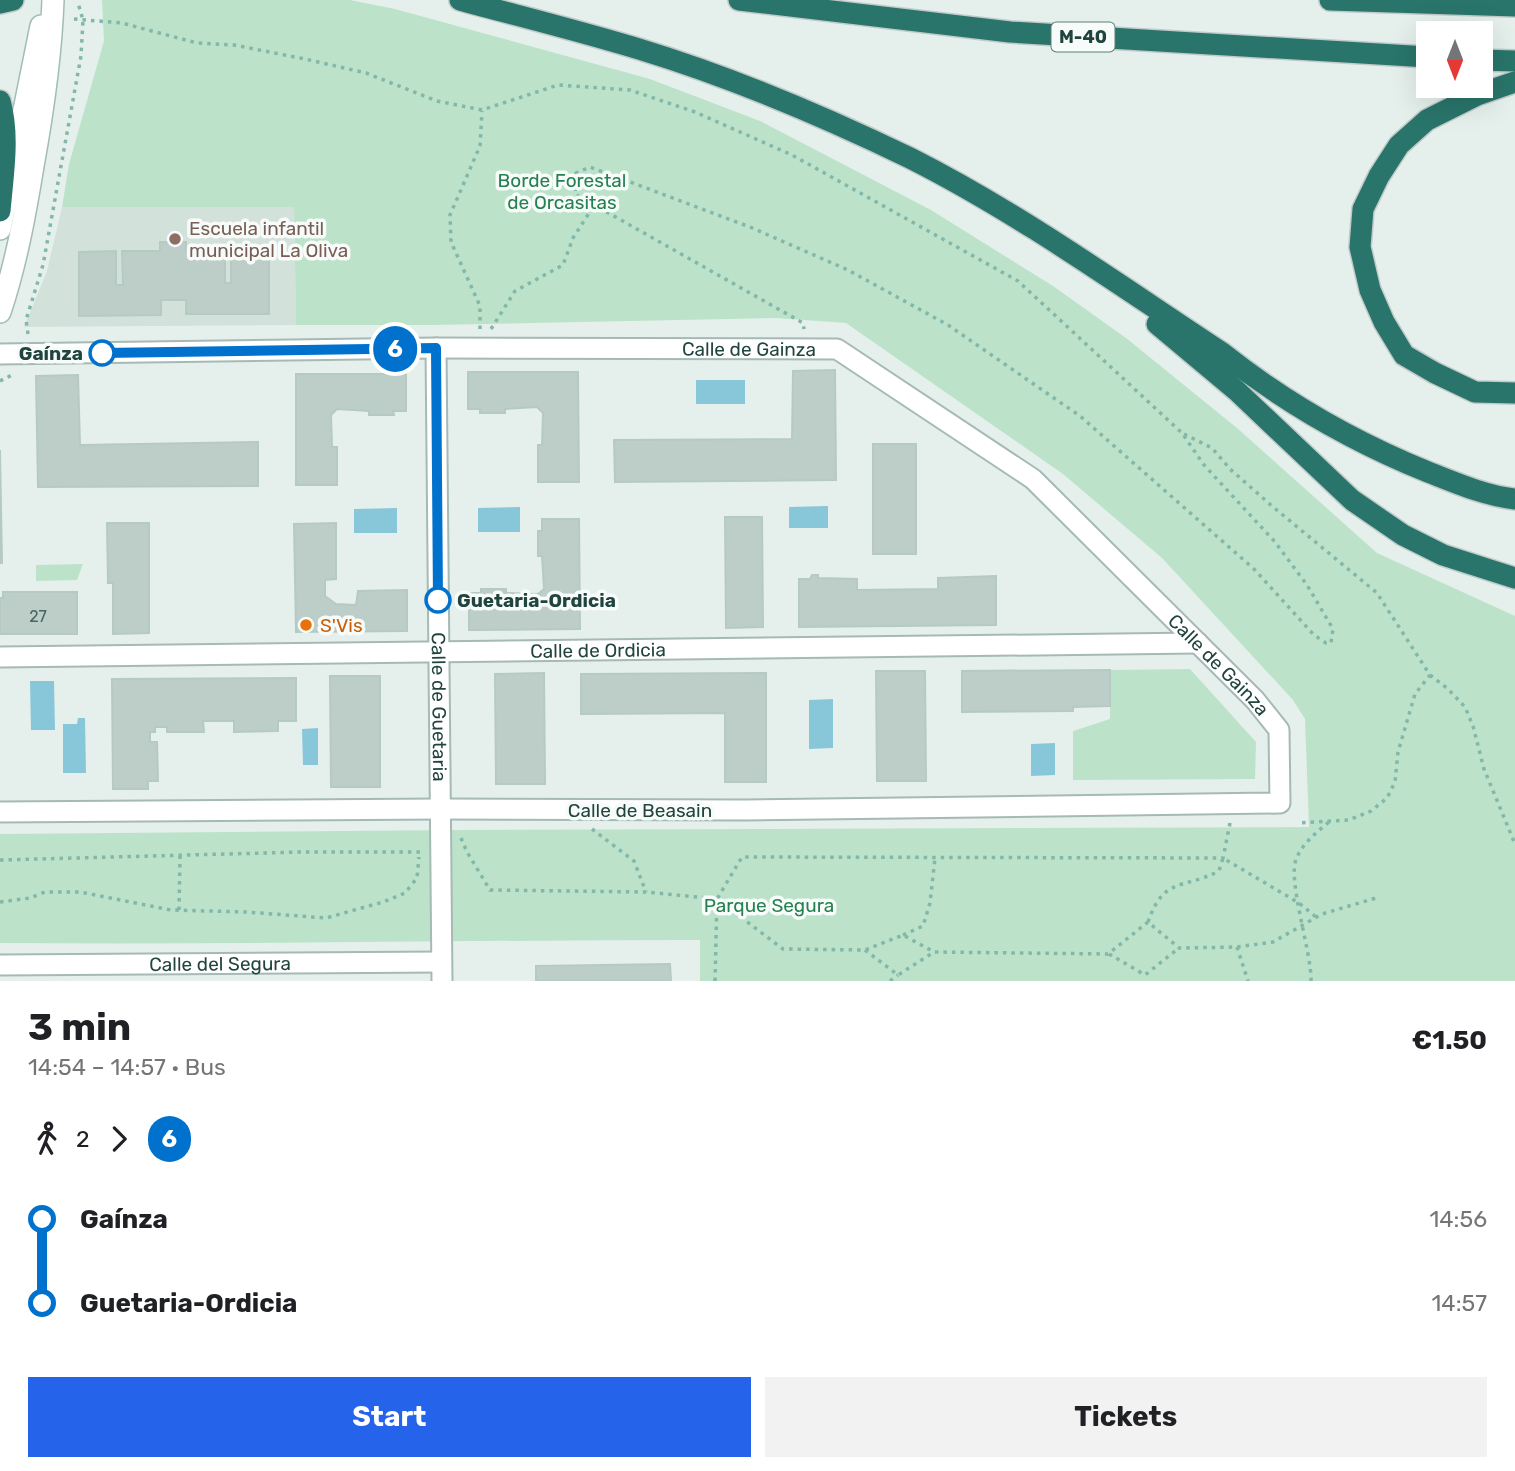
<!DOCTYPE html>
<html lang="en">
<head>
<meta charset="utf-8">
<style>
	body { margin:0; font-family:Rubik,sans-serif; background:#f2f2f2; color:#202124; height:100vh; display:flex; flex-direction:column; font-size:26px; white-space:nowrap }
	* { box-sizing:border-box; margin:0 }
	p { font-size:23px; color:#757577 }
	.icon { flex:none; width:38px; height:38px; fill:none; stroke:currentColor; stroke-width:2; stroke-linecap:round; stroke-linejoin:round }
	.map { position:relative; height:981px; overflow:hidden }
	.sheet { display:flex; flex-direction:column; background:#fff; flex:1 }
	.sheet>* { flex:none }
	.badge { padding:0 14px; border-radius:23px; font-size:24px; line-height:46px }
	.needle { width:46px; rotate:180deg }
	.tools { position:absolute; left:1416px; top:21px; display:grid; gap:14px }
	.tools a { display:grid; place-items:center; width:77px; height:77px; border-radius:0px; background:#fff; box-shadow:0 7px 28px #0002; font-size:35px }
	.map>.badge { position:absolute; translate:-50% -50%; box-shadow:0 0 0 4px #fff }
	.legs { display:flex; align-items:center; gap:10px; height:77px; padding:0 28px; font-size:23px }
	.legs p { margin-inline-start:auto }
	.head { display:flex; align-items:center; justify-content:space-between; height:119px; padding:0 28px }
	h1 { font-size:38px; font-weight:700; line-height:52px }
	.action { display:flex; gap:14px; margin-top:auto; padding:14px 28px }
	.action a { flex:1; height:80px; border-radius:0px; background:#2563eb; color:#fff; font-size:28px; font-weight:700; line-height:80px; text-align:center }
	.action a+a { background:#f2f2f2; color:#202124 }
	ul { padding:0 28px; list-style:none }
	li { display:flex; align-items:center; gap:24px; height:84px; font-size:26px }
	li i { display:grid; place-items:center; width:10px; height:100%; margin:0 9px; background:currentColor }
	li i::after { content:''; width:18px; height:18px; margin:-9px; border:5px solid; border-radius:50%; background:#fff }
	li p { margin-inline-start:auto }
	li:first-child i { background:linear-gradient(#0000 50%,currentColor 0) }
	li:last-child i { background:linear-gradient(currentColor 50%,#0000 0) }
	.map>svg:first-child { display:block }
</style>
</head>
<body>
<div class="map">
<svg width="1515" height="981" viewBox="0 0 1515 981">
	<rect width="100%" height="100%" fill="#e5f0ec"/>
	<!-- built -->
	<path fill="#d3e1db" d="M62 207H294L296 325 24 327 47 271Z"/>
	<!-- green -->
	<path fill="#bce3c9" d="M102 0H350L395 9 650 79 760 121 931 210 1053 286 1126 338 1237 428 1377 553 1515 616V981H700V940C467 940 233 945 0 943V834L458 830 1309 827 1305 719 1293 700 1162 558 1063 474 846 323 776 318 435 325H296L294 207H62L69 164 104 41Z
		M83 564 77 580 36 581V565Z
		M1190 669 1256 742 1255 779 1073 780V731L1110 719V670Z"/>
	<!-- water -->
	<path fill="#88c7da" d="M696 380H745V404H696Z
		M828 506V528H789V507Z
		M520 507V532H478V508Z
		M397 508V533H354V509Z
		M30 681H54L55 730H31Z
		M833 699V748L809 749V700Z
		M78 718H85L86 773H63V724H77Z
		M318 728V765H303L302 729Z
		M1055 743V775L1031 776V744Z"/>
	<!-- building -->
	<path fill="#bdcec8" stroke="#b6cac4" stroke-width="2" d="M160 242H186V251L225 250V283H231V250H269V314H186V300H161V315L79 316V252L116 251V285H123L122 251H160Z
		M835 370 836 480 615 482 614 440 792 439 793 371Z
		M468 372H578L579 482H538V445H542L543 413 537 407 505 409V413H480V409H468Z
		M296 374H406V411H393L394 415H369V411L337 409 331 415 332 447H337V485H296Z
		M78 375 80 445 258 442V486L38 487 36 376Z
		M873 444H916V554H873Z
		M0 450 2 563H0Z
		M725 517H762L763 627 726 628Z
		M542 519H579L580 629 469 630V593H481V589H506V593L538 594 544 589 542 556H538V531H542Z
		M107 523H149V633L113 634V583H108Z
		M336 523V579L325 580V596L336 604 356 605 358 591 407 590V631L296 632 294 524Z
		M812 575H818V578L857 579V590L938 589V578L996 576V625L799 627V579H810Z
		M3 592H77V634H0V598H3Z
		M1110 670V706L1073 707V711L962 712V671Z
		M876 671H925L926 781H877Z
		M544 673 545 784H496L495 674Z
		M766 673V782H725V713L581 714V674Z
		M330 676H380V787H331Z
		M296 678V721H278V731L234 732V721H203L204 732H167V727H155V732H150V742H157L158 781H148V789H113L112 679Z
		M670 964 671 981H536V966Z"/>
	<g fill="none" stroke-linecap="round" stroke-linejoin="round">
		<!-- street casing -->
		<g stroke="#a6b9b4" stroke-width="23">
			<g id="street">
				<path id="s1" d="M436 348 442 981"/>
				<path id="s2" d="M0 354 436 348 837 349 1033 479 1255 700 1279 730 1280 803 746 810 440 809 0 812"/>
				<path id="s3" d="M0 657 1198 643"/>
				<path id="s4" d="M0 965 441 962"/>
			</g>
		</g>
		<!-- secondary casing -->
		<g stroke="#a2bdb6" stroke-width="24">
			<path id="secondary" d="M0 229 41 26
				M0 312C16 264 25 215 33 166 43 111 51 56 53 0"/>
		</g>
		<!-- highway casing -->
		<g stroke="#c1cbc9" stroke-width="24">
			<path id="highway" d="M460 0C519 16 580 31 639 49 731 77 823 116 910 158 1019 213 1119 285 1221 352 1284 402 1354 442 1428 472 1456 483 1486 496 1515 499
				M739 0 1010 32 1428 57
				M1330 0 1515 6
				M0 3 13 0
				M1480 60 1515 61
				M1515 82 1477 95 1427 120 1399 145 1379 176 1363 209 1360 247 1370 290 1384 322 1404 355 1435 373 1475 392 1515 393
				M0 101C10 136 3 175 0 211
				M1157 324 1237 391 1352 500 1403 535 1443 555 1515 578"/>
		</g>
		<!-- path -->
		<path stroke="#82b7aa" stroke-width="3.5" stroke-dasharray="3.5 5" stroke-linecap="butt" d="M74 19 122 23 197 43 234 45 305 59 366 73 437 101 482 110 558 85 630 90 695 112 792 155 1018 281 1182 433 1204 465 1275 542 1307 585 1333 629 1331 643H1326L1314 635 1254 569 1080 416 948 325 848 270 750 227 590 167 576 173 575 194 803 323 804 329
			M480 329V306L451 242 450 215 480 146 482 111
			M491 329 515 291 563 265 573 238 591 210
			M28 334 26 320 43 265 81 56 83 20 78 3
			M0 381 12 375
			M1184 434 1212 448 1230 469 1272 506 1377 593 1430 675 1415 694 1398 752 1395 782 1387 798 1371 811 1349 820 1299 823
			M1430 675 1448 689 1465 707 1473 726 1484 769 1515 844
			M1230 823 1223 858 742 857 717 899 783 949 865 950 903 935 934 952 1108 954 1148 922 1179 948 1237 947 1273 942 1322 914 1376 898
			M592 829 634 861 646 892
			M461 838 467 852 490 890 646 892 717 899 715 981
			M0 860 302 852H420
			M0 902 30 898 45 892H80L171 910 246 912 326 918 383 902 405 893 417 878 419 857
			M179 910 180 856
			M1148 922C1164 876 1182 890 1219 871L1223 858 1299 903 1316 917
			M903 935 923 926 930 903 935 858
			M1237 947 1248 981
			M865 950 898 975 934 952
			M1109 954 1145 975 1179 948
			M890 981 898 975
			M1311 981C1312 953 1286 877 1297 857 1304 842 1317 832 1330 821"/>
		<!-- street -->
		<use href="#street" stroke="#fff" stroke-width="19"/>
		<!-- secondary -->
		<use href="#secondary" stroke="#fff" stroke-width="21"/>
		<!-- highway -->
		<use href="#highway" stroke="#29756b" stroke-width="21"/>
	</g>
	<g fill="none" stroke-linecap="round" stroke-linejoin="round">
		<!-- line-1 casing -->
		<g stroke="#fff" stroke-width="16">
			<path id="line-1" d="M102 353 436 348 438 600"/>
		</g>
		<!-- line-1 -->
		<use href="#line-1" stroke="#0072ce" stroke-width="10"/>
	</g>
	<!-- markers -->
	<circle fill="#8d6e63" stroke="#f7fbf9" stroke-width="2.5" cx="175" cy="239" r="7"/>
	<g fill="#fff" stroke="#0072ce" stroke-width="3.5">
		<circle cx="102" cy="353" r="12"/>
		<circle cx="438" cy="600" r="12"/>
	</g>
	<circle fill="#e8710a" stroke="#f7fbf9" stroke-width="2.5" cx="306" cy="625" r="7"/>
	<g text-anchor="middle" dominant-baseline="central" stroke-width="7" stroke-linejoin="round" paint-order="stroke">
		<!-- number labels -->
		<g font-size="16" fill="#486760">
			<text x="38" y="616">27</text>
		</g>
		<!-- shield labels -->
		<rect fill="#f7fbf9" stroke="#617c76" stroke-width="2" x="1051.5" y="22.5" width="63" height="29" rx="5"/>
		<g font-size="18" font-weight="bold" fill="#21453e">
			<text x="1083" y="37">M-40</text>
		</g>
		<!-- park labels -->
		<g font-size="19" fill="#268150" stroke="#f7fbf9">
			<text x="562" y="180">Borde Forestal<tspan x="562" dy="22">de Orcasitas</tspan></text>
			<text x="769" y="905">Parque Segura</text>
		</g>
		<!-- education labels -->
		<g font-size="19" fill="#785e54" stroke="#f7fbf9" text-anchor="start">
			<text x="189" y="228">Escuela infantil<tspan x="189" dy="22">municipal La Oliva</tspan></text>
		</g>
		<!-- street labels -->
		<g font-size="19" fill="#21453e" stroke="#f7fbf9">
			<text stroke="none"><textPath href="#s2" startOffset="749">Calle de Gainza</textPath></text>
			<text stroke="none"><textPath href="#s3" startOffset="598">Calle de Ordicia</textPath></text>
			<text stroke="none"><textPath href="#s2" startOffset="1335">Calle de Gainza</textPath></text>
			<text stroke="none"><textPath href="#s1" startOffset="359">Calle de Guetaria</textPath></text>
			<text x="640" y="810">Calle de Beasain</text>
			<text stroke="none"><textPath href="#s4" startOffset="220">Calle del Segura</textPath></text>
		</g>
		<!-- stop labels -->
		<g font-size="19" font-weight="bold" fill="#21453e" stroke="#f7fbf9" text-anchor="end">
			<text x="83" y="353">Gaínza</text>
			<text x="457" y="600" text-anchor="start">Guetaria-Ordicia</text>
		</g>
		<!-- food labels -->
		<g font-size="19" fill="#c56008" stroke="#f7fbf9" text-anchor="start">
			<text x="320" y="625">S'Vis</text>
		</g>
	</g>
</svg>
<div class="tools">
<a><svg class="needle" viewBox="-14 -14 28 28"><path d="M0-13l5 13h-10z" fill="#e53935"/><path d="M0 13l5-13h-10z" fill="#757577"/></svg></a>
</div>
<b class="badge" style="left:395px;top:349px;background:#0072ce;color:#fff">6</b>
</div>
<section class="sheet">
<div class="head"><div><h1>3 min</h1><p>14:54 – 14:57 · Bus</p></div><b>€1.50</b></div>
<div class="legs"><svg class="icon" aria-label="walk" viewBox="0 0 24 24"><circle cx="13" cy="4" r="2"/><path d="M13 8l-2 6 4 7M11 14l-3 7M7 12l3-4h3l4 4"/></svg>2<svg class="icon" aria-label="forward" viewBox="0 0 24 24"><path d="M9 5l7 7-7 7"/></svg><b class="badge" style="background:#0072ce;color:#fff">6</b></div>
<ul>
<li><i style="color:#0072ce"></i><b>Gaínza</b><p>14:56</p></li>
<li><i style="color:#0072ce"></i><b>Guetaria-Ordicia</b><p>14:57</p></li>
</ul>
<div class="action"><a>Start</a><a>Tickets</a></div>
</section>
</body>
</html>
